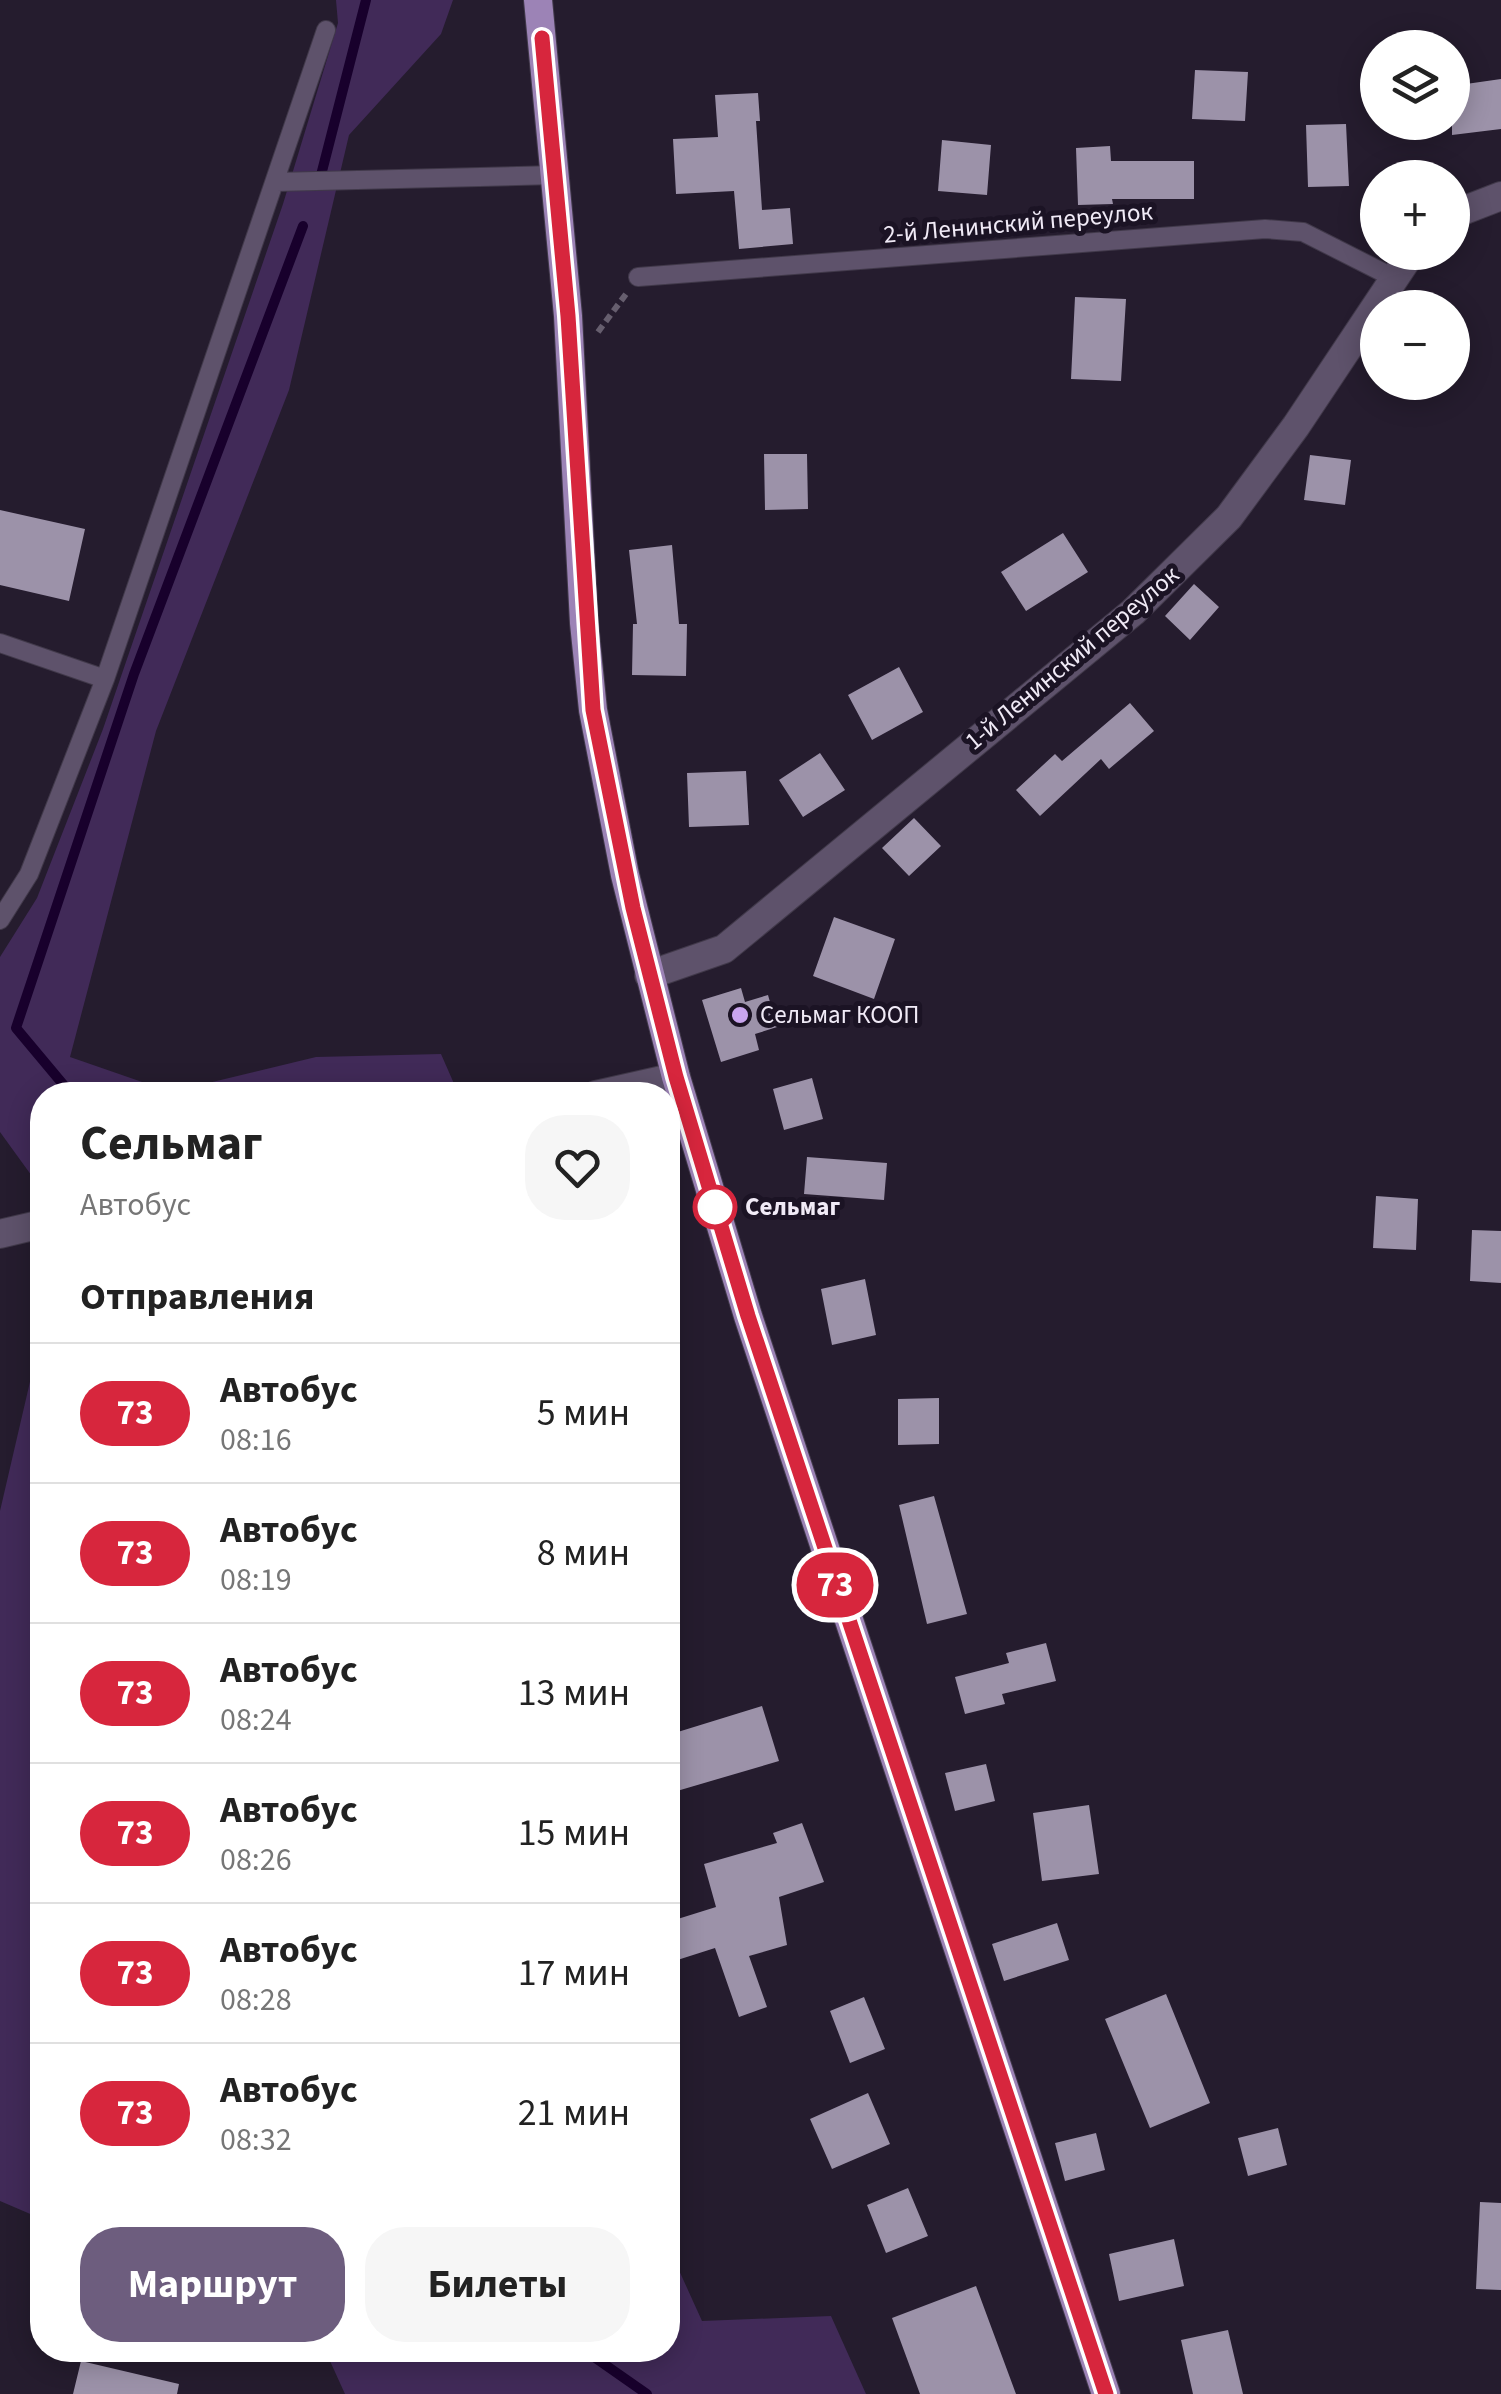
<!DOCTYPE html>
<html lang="ru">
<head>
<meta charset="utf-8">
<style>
	body { margin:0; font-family:"Source Sans 3",sans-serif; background:#f6f6f6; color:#222; height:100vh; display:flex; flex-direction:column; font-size:38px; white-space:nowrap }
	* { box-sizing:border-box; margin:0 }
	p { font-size:32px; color:#767676 }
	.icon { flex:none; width:55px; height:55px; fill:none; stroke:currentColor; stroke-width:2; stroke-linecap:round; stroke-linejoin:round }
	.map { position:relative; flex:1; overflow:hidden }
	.sheet { position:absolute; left:30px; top:1082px; width:650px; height:1280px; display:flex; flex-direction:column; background:#fff; border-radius:40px; box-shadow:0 5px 25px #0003 }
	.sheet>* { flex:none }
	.badge { padding:0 20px; border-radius:32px; font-size:35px; line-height:65px }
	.fabs { position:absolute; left:1360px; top:30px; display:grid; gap:20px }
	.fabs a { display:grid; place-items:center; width:110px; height:110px; border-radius:50%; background:#fff; box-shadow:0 5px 25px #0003; font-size:50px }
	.map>.badge { position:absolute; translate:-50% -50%; box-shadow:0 0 0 5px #fff }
	h2 { padding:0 50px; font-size:38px; line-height:90px }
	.round { display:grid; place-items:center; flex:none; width:105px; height:105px; border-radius:40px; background:#f6f6f6 }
	.overview { display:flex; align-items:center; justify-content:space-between; height:170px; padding:0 50px }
	h1 { font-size:48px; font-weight:700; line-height:75px }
	.button { display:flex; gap:20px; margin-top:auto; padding:20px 50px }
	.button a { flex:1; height:115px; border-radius:40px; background:#6d5d7e; color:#fff; font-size:40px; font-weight:700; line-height:115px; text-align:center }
	.button a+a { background:#f6f6f6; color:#222 }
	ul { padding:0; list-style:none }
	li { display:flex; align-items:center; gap:30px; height:140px; padding:0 50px; border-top:2px solid #e0e0e0 }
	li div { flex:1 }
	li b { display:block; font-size:38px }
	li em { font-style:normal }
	li .badge { min-width:110px; font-weight:700; text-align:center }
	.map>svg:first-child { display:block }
</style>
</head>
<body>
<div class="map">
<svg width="1501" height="2394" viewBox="0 0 1501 2394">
	<rect width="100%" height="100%" fill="#251c2e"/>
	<!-- green -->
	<path fill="#412a58" d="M336 0H453L441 34 349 135 289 390 156 731 70 1057 171 1092 316 1057 441 1054 459 1095H42V1190L0 1132V957L37 898 103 729 283 204 338 23Z
		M42 1330V2219L0 2201V1511Z
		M668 2246 702 2321 831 2316 866 2394H345L325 2350H668Z"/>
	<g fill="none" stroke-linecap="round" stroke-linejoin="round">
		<!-- stream -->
		<path stroke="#18002c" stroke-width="10" d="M320 179 366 0
			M72 1095 16 1028 134 674 303 226
			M584 2350 647 2394"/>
	</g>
	<!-- building -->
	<path fill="#9c92a9" d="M1195 70 1248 72 1245 121 1192 119Z
		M1501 79V129L1452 135V86Z
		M758 93 760 121H756L762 210 790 208 793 244 739 249 734 191 676 194 673 139 718 137 715 95Z
		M1346 124 1349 186 1308 187 1306 125Z
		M942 140 991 145 987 195 938 191Z
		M1110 146 1111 161H1194V199H1112L1113 204 1078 205 1076 148Z
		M1075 297 1126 299 1121 381 1071 379Z
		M764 454H807L808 509 765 510Z
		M1310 455 1351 460 1345 505 1304 500Z
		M0 510 85 529 69 601 0 585Z
		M1063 533 1088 572 1026 611 1001 572Z
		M672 545 679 624H687L686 676 632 675 633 624H637L629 550Z
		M1194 584 1219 607 1190 640 1165 616Z
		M899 667 923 712 872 740 848 695Z
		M1130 703 1154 731 1109 769 1101 759 1040 816 1016 790 1055 754 1062 761Z
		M820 753 845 790 803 817 779 780Z
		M746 771 749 825 689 827 687 773Z
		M914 818 941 846 909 876 882 848Z
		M834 917 895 939 874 999 813 976Z
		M741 988 745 1002 768 995 777 1027 755 1034 759 1050 721 1062 702 1000Z
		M812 1078 823 1119 784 1130 773 1089Z
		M807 1157 887 1163 884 1200 804 1194Z
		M1376 1196 1418 1199 1416 1250 1373 1248Z
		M1472 1230 1501 1231V1283L1470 1281Z
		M865 1279 876 1335 832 1345 821 1289Z
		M939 1398V1444L898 1445V1399Z
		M934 1496 967 1614 927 1624 899 1505Z
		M1046 1643 1056 1681 1002 1694 1005 1704 965 1714 955 1677 1009 1663 1006 1653Z
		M762 1706 779 1761 677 1791 668 1760V1735Z
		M986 1764 995 1801 955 1811 945 1773Z
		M1089 1805 1099 1874 1042 1881 1033 1813Z
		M802 1823 824 1882 779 1897 787 1945 749 1956 767 2007 739 2017 715 1948 668 1963V1922L716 1907 704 1864 777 1843 773 1833Z
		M1057 1923 1069 1960 1004 1981 992 1944Z
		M1166 1994 1210 2103 1150 2128 1105 2019Z
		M864 1997 885 2049 850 2063 830 2011Z
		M868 2093 890 2144 832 2169 810 2119Z
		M1278 2128 1287 2165 1248 2176 1238 2138Z
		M1096 2133 1105 2170 1065 2181 1055 2143Z
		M908 2188 928 2236 886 2253 867 2205Z
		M1480 2202 1501 2203V2290L1476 2289Z
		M1174 2239 1184 2286 1119 2301 1109 2254Z
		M976 2286 1016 2394H920L892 2318Z
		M1228 2330 1243 2394H1193L1181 2340Z
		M81 2361 179 2384 177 2394H73Z"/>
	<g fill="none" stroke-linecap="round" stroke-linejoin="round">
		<!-- service casing -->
		<g stroke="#41394a" stroke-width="20">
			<path id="service" d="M276 182 555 175
				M638 277 1265 229 1303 232 1392 277
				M0 643 105 679
				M0 920 29 874 105 679 326 30"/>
		</g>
		<!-- minor casing -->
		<g stroke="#41394a" stroke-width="30">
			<path id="minor" d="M1452 215 1501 196
				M649 975 724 949 1133 612 1229 517 1296 426 1412 252"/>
		</g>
		<!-- tertiary casing -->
		<g stroke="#41394a" stroke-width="30">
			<path id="tertiary" d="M596 1095 676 1077
				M0 1234 42 1224"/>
		</g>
		<!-- primary casing -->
		<g stroke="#41394a" stroke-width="30">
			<path id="primary" d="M538 0 568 316 584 623 593 710 625 875 676 1077 748 1316 1106 2394"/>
		</g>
		<!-- path -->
		<path stroke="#665e6e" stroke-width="6" stroke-dasharray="8 5" stroke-linecap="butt" d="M598 332 626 294"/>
		<!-- service -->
		<use href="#service" stroke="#5e526b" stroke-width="18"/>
		<!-- minor -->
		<use href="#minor" stroke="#5e526b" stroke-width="28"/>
		<!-- tertiary -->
		<use href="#tertiary" stroke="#5e526b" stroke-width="28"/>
		<!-- primary -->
		<use href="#primary" stroke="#9c83b6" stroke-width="28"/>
	</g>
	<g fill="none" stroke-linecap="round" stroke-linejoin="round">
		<!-- line casing -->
		<g stroke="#fff" stroke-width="22">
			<path id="line" d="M542 38 568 316 593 710 633 908 676 1077 748 1316 1106 2394"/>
		</g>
		<!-- line -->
		<use href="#line" stroke="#d7263d" stroke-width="15"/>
	</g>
	<!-- markers -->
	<circle fill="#c9a5ee" stroke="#1b1324" stroke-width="4" cx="740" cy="1015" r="10"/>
	<circle fill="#fff" stroke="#d7263d" stroke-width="5" cx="715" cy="1207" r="20"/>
	<g text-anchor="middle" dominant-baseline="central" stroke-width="10" stroke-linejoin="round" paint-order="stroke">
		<!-- street labels -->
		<g font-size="25" fill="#f0eaf6" stroke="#1b1324">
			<text transform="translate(1018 223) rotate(-5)">2-й Ленинский переулок</text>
			<text transform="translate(1072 658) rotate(-40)">1-й Ленинский переулок</text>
		</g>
		<!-- poi labels -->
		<g font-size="25" fill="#f0eaf6" stroke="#1b1324" text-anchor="start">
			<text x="760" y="1015">Сельмаг КООП</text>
		</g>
		<!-- stop labels -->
		<g font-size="25" font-weight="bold" fill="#f0eaf6" stroke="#1b1324" text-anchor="start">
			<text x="745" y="1207">Сельмаг</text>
		</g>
	</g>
</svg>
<div class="fabs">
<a><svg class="icon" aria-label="layers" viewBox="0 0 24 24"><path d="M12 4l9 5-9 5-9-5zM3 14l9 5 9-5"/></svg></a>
<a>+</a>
<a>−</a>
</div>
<b class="badge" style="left:835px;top:1585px;background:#d7263d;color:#fff">73</b>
<section class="sheet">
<div class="overview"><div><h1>Сельмаг</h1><p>Автобус</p></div><a class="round"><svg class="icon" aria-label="heart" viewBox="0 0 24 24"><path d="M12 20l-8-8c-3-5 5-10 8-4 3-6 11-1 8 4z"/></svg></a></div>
<h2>Отправления</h2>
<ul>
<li><span class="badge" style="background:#d7263d;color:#fff">73</span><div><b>Автобус</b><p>08:16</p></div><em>5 мин</em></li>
<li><span class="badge" style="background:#d7263d;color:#fff">73</span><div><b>Автобус</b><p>08:19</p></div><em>8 мин</em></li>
<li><span class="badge" style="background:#d7263d;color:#fff">73</span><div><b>Автобус</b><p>08:24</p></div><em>13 мин</em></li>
<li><span class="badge" style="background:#d7263d;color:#fff">73</span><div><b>Автобус</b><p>08:26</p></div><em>15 мин</em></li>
<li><span class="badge" style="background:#d7263d;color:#fff">73</span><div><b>Автобус</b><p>08:28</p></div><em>17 мин</em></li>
<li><span class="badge" style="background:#d7263d;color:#fff">73</span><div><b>Автобус</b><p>08:32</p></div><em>21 мин</em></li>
</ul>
<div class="button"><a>Маршрут</a><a>Билеты</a></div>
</section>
</div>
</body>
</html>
